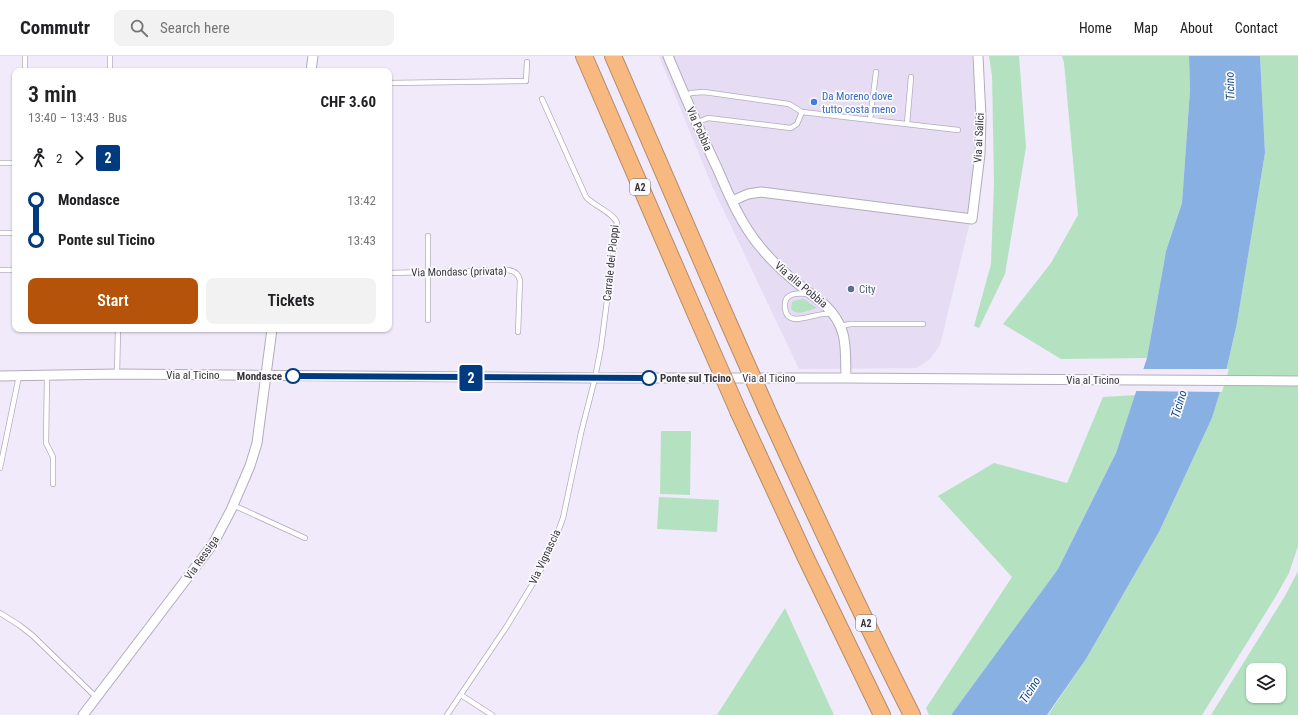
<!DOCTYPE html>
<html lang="en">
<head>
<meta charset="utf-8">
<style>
	body { margin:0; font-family:"Roboto Condensed",sans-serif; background:#f2f2f2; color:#202124; height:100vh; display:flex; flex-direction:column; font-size:15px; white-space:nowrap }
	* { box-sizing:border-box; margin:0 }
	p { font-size:13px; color:#757577 }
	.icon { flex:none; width:22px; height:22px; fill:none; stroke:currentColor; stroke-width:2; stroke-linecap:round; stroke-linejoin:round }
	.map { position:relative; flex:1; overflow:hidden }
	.details { position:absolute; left:12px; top:12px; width:380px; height:264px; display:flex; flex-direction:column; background:#fff; border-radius:8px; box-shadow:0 1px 3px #0004 }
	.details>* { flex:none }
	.badge { padding:0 8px; border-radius:3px; font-size:14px; line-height:26px }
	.tools { position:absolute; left:1246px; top:607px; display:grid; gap:8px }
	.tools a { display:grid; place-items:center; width:40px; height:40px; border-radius:8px; background:#fff; box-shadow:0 1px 3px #0004; font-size:20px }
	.map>.badge { position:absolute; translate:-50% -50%; box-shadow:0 0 0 2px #fff }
	.legs { display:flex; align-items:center; gap:6px; height:44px; padding:0 16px; font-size:13px }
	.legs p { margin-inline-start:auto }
	.head { display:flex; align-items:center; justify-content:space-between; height:68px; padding:0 16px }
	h1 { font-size:22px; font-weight:600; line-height:30px }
	.primary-button { display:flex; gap:8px; margin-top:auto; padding:8px 16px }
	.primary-button a { flex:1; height:46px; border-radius:8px; background:#b45309; color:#fff; font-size:16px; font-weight:600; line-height:46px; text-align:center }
	.primary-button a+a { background:#f2f2f2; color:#202124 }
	ul { padding:0 16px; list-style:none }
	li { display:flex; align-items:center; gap:14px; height:40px; font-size:15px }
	li i { display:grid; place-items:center; width:6px; height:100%; margin:0 5px; background:currentColor }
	li i::after { content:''; width:10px; height:10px; margin:-5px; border:3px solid; border-radius:50%; background:#fff }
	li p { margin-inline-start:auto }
	li:first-child i { background:linear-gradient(#0000 50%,currentColor 0) }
	li:last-child i { background:linear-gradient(currentColor 50%,#0000 0) }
	header { display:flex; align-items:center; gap:24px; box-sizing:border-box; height:56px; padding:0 20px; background:#fff; border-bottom:1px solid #e0e0e0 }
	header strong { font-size:19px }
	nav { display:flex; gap:22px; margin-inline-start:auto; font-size:14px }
	.search { width:280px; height:36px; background:#f2f2f2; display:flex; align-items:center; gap:10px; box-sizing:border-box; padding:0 14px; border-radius:8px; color:#757577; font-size:15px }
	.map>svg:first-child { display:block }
</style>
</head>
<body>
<header>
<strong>Commutr</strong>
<div class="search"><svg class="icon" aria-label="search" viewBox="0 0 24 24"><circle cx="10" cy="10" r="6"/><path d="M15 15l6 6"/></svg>Search here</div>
<nav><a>Home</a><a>Map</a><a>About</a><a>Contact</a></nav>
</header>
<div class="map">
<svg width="1298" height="659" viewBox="0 0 1298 659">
	<rect width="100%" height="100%" fill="#f0eafb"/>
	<!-- built -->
	<path fill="#e6dcf4" d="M659 0H972L977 49 969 170 940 289 930 303 917 312 799 313 712 130Z"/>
	<!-- green -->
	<path fill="#b4e2c0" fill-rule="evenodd" d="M989 0H1019L1026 91 1005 218 979 272 974 270 991 208 994 126 992 20Z
		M1062 0H1189L1190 34 1182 147 1166 195 1147 302 1061 303 1003 268 1051 207 1078 159 1064 7Z
		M1260 0H1298V490L1289 517 1276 540 1202 659H1048L1086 603 1159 476 1212 362 1225 320 1237 267 1265 97Z
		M804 243 817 252C809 254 797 261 791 253L792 246 796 244Z
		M1136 339 1116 397 1058 513 951 659H929L926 652 1012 521 938 440 994 407 1067 427 1103 341Z
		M661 375H691L690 439 660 438Z
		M659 441 719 444 717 476 657 473Z
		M1298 515V659H1211L1285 540ZM1253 614H1279V640H1253Z
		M785 552 834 659H717Z"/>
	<!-- water -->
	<path fill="#89b0e2" d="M1189 0H1260L1265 97 1237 267 1225 320 1212 362 1159 476 1086 603 1047 659H951L1058 513 1116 397 1147 302 1166 195 1182 147 1190 34Z"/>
	<!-- pier -->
	<path fill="#f0eafb" d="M1141 313H1229L1222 336 1135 335Z"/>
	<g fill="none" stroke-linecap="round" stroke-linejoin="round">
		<!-- lane casing -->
		<g stroke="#b2acbc" stroke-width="6">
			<path id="lane" d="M110 0V15
				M25 15V0
				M389 27 526 25 527 6
				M685 40 691 37 704 36 789 48 802 56 797 68 791 72 708 62 696 67
				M802 56 958 74
				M870 64 876 16
				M907 68 911 21
				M0 107H15
				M0 177H15
				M0 214H15
				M389 217 508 214C515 215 519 218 520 225L518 276
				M809 238C799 237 784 236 785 250 785 276 818 254 831 258
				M428 264V180
				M841 270 850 268H923
				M117 318 118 273
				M47 320 46 387 53 401V428
				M0 412 19 320
				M233 449 305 482
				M0 557 19 569 32 579 97 642
				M461 639 492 659
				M447 659 507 570 538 519 555 484 563 462 581 377 595 322 601 291 617 167C614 157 594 150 586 141L542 43"/>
		</g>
		<!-- street casing -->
		<g stroke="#b2acbc" stroke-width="11">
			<path id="street" d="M668 0C684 38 700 76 718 114 730 142 742 170 762 193 780 215 803 232 825 249 849 272 845 292 846 322
				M311 15 313 0
				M732 145 748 138 761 136 972 163 980 98 981 61 978 0
				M0 320 117 318 595 322H846L1298 325
				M83 659 213 488 231 454 250 410 257 387 272 273"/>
		</g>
		<!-- highway casing -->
		<g stroke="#b58b68" stroke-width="18">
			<path id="highway" d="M584 0 697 261
				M613 0 722 252
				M767 354C814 457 861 558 912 659
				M739 357 805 500 882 659"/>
		</g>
		<!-- lane -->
		<use href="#lane" stroke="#fff" stroke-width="4.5"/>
		<!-- street -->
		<use href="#street" stroke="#fff" stroke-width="9"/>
		<!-- highway -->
		<use href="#highway" stroke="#f8b980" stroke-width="16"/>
		<!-- highway-bridge casing -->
		<g stroke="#b58b68" stroke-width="18" stroke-linecap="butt">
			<path id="highway-bridge" d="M722 252 767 354
				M697 261 739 357"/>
		</g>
		<!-- highway-bridge -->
		<use href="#highway-bridge" stroke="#f8b980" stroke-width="16"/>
	</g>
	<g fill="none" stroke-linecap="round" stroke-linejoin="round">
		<!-- line-1 casing -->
		<g stroke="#fff" stroke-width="9">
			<path id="line-1" d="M293 320 649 322"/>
		</g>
		<!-- line-1 -->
		<use href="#line-1" stroke="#003b80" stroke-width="6"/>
	</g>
	<!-- markers -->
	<circle fill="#3f7fe0" stroke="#fbfafd" stroke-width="1.5" cx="814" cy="46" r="4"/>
	<circle fill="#5c6f8a" stroke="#fbfafd" stroke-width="1.5" cx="851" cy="233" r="4"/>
	<g fill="#fff" stroke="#003b80" stroke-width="2">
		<circle cx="293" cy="320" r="7"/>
		<circle cx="649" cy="322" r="7"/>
	</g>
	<g text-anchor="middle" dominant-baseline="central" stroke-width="3.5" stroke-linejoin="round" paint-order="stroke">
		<!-- shield labels -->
		<g fill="#fbfafd" stroke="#727076" stroke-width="1">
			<rect x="630" y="123" width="20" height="16" rx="3"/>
			<rect x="856" y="559" width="20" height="16" rx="3"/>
		</g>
		<g font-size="10" font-weight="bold" fill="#38353c">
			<text x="640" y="131">A2</text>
			<text x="866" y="567">A2</text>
		</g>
		<!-- shop labels -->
		<g font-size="11" fill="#366cbe" stroke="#fbfafd" text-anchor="start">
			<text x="822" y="40">Da Moreno dove<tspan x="822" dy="13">tutto costa meno</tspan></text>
		</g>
		<!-- street labels -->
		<g font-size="11" fill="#38353c" stroke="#fbfafd">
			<text transform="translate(699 73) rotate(66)">Via Pobbia</text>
			<text transform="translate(979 82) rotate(-87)">Via ai Salici</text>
			<text transform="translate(611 207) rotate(-84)">Carrale dei Pioppi</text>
			<text transform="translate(459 216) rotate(-1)">Via Mondasc (privata)</text>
			<text transform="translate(801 229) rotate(40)">Via alla Pobbia</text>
			<text x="193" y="319">Via al Ticino</text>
			<text x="769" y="322">Via al Ticino</text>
			<text x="1093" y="324">Via al Ticino</text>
			<text transform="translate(545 501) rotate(-65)">Via Vignascia</text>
			<text transform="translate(202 502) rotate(-55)">Via Ressiga</text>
		</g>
		<!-- service labels -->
		<g font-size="11" fill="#4e5e75" stroke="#fbfafd" text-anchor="start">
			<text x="859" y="233">City</text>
		</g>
		<!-- stop labels -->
		<g font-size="11" font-weight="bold" fill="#38353c" stroke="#fbfafd" text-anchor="end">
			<text x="282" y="320">Mondasce</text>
			<text x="660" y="322" text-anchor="start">Ponte sul Ticino</text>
		</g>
		<!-- water labels -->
		<g font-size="12" font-style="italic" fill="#114682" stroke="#fbfafd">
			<text transform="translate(1230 30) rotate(-92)">Ticino</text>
			<text transform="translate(1179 348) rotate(-73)">Ticino</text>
			<text transform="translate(1030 634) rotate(-57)">Ticino</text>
		</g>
	</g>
</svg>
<div class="tools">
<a><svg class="icon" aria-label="layers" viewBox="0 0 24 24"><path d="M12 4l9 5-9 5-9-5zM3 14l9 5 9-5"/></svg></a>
</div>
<b class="badge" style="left:471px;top:322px;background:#003b80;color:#fff">2</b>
<section class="details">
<div class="head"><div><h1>3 min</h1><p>13:40 – 13:43 · Bus</p></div><b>CHF 3.60</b></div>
<div class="legs"><svg class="icon" aria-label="walk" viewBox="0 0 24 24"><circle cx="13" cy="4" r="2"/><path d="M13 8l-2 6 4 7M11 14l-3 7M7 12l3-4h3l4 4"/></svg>2<svg class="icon" aria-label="forward" viewBox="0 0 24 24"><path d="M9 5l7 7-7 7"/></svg><b class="badge" style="background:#003b80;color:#fff">2</b></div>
<ul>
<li><i style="color:#003b80"></i><b>Mondasce</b><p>13:42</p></li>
<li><i style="color:#003b80"></i><b>Ponte sul Ticino</b><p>13:43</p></li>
</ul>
<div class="primary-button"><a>Start</a><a>Tickets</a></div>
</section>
</div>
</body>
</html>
